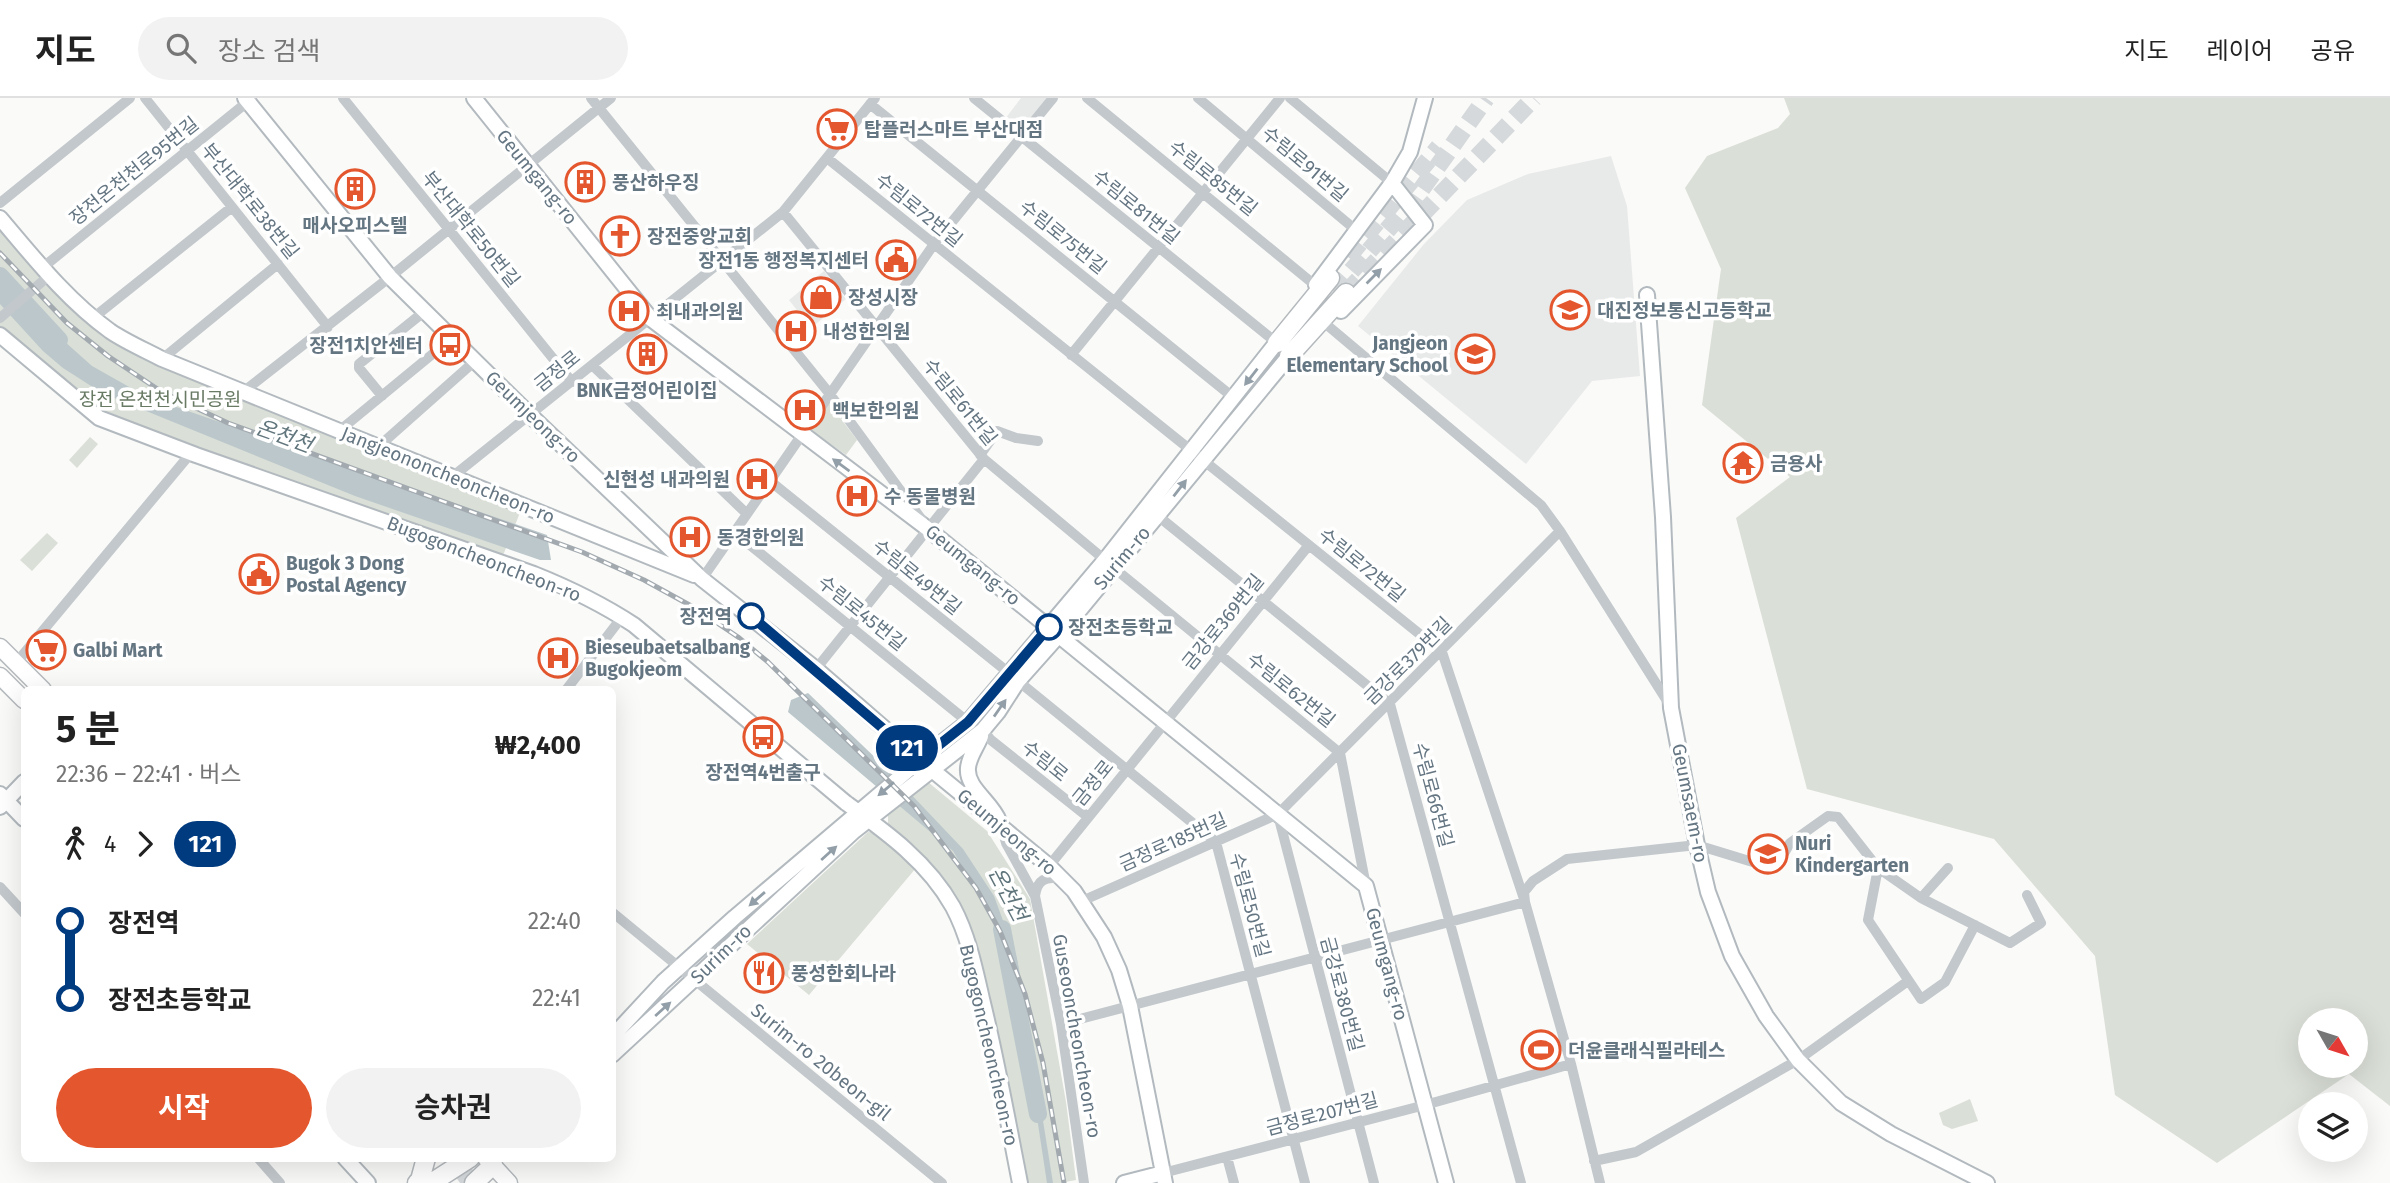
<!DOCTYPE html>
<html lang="ko">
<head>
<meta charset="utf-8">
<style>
	body { margin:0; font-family:"Fira Sans","Noto Sans KR",sans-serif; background:#f2f2f2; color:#222; height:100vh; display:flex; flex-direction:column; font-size:26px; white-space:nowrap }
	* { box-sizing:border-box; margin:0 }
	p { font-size:23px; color:#767676 }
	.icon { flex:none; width:38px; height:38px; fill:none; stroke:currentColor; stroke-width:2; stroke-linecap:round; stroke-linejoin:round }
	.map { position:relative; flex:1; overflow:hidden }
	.panel { position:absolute; left:21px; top:588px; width:595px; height:476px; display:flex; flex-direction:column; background:#fff; border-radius:10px; box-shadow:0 7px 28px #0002 }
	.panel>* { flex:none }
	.badge { padding:0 14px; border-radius:23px; font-size:24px; line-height:46px }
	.needle { width:46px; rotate:129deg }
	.fabs { position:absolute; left:2298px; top:910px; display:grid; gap:14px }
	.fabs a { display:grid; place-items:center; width:70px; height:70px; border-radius:50%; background:#fff; box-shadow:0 7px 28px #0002; font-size:35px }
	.map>.badge { position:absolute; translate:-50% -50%; box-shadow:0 0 0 4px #fff }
	.legs { display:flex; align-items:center; gap:10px; height:77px; padding:0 35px; font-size:23px }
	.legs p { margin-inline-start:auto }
	.headline { display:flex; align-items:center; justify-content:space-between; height:119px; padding:0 35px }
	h1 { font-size:38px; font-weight:700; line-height:52px }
	.button { display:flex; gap:14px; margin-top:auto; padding:14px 35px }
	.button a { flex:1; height:80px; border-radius:42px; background:#e4572e; color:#fff; font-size:28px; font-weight:700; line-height:80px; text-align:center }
	.button a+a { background:#f2f2f2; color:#222 }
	ul { padding:0 35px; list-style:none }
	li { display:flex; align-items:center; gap:24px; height:77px; font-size:26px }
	li i { display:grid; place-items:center; width:10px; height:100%; margin:0 9px; background:currentColor }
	li i::after { content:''; width:18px; height:18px; margin:-9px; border:5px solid; border-radius:50%; background:#fff }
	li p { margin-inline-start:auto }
	li:first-child i { background:linear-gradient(#0000 50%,currentColor 0) }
	li:last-child i { background:linear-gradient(currentColor 50%,#0000 0) }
	header { display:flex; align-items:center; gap:42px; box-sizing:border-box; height:98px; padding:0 35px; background:#fff; border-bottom:2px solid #e0e0e0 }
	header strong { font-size:33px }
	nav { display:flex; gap:38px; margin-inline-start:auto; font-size:24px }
	.search { width:490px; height:63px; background:#f2f2f2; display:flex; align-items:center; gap:18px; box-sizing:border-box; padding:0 24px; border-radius:38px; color:#767676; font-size:26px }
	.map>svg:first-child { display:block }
</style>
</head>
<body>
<header>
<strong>지도</strong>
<div class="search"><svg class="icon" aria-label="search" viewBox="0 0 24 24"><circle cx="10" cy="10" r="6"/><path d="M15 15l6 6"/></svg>장소 검색</div>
<nav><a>지도</a><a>레이어</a><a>공유</a></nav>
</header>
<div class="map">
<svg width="2390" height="1085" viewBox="0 0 2390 1085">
	<rect width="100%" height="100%" fill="#fafaf8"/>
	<!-- built -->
	<path fill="#e8e9e9" d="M1021 0H1050L1022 35 1005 21Z
		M1611 58 1627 108 1640 278 1592 283 1526 366 1358 228 1424 146 1467 102 1528 76Z
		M824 173 846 201 811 230 789 202Z"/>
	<!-- green -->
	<path fill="#dadfd7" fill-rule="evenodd" d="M1784 0H2390V1008L2349 976 2217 1065 2115 997 2095 858 1994 741 1807 691 1736 420 1790 379 1702 307 1721 171 1685 90 1707 58 1778 30 1790 16ZM2310 922H2356V968H2310Z
		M0 131 50 187 92 227 124 251 246 303 521 412 504 455 499 460 203 353 98 310 0 231Z
		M829 305 857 342 846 357 811 332Z
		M90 339 98 346 77 370 69 362Z
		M47 435 58 445 32 473 20 462Z
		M928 684 987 733 1030 801 1066 1004 1076 1082 1060 1085H1028L1012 1003 972 843 925 765 888 726V714L921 686Z
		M868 734 880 735 916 770 809 897 747 846Z
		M1970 1001 1978 1023 1952 1031 1943 1027 1939 1015Z"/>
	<!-- water -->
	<path fill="#bbc7cb" d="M0 186 92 268 147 299 547 437 551 462H540L355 398 102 295 63 270 43 253 0 206Z
		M808 595 886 670 963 751 994 798 1017 861 1053 1085H1047L1038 1026 1026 918 1004 838 953 753 788 614 791 602Z"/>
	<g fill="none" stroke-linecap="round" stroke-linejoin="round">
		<!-- river -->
		<path stroke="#bbc7cb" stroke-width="18" d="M0 178 59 242
			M1002 831 1038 1016"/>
		<!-- highway-tunnel -->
		<path stroke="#d5d9db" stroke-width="18" stroke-dasharray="18 9" stroke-linecap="butt" d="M1348 159 1439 49
			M1346 195 1534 0
			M1245 295 1416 99 1486 0
			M460 1085 486 1067"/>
		<!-- secondary casing -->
		<g stroke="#b3babf" stroke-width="18">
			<path id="secondary" d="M245 0 390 179 530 317 702 481 816 571 931 671 1049 768 1074 793 1104 839 1119 872 1130 908 1165 1085
				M474 0 651 221 928 431 1366 788 1446 1085
				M0 120C34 160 67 202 110 233 126 244 145 252 162 261L694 477
				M1316 187 1392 85 1410 54 1425 0
				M1647 197 1663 419 1671 610 1697 747 1708 794 1732 858 1766 918 1798 962 1841 1005 1891 1036 1987 1085
				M1341 213 1425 127 1392 85
				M0 237 99 320 196 357 534 476C569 490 602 506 634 527L846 705C886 734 928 764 953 809 968 837 975 870 982 901 997 962 1008 1024 1020 1085
				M981 638C977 649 969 658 968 670 966 690 992 704 999 723
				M0 696 24 721
				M0 709 24 684
				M612 939 663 884 735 819 920 662 968 624 1105 462 1281 239
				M612 957 853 734 983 632 998 614 1018 583 1059 537 1289 258 1296 251
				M345 1060 368 1085
				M1124 1085 1163 1075"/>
		</g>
		<!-- primary casing -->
		<g stroke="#b5babe" stroke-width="19">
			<path id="primary" d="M0 549 43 592
				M0 578 24 602
				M486 1060 509 1085"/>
		</g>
		<!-- highway casing -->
		<g stroke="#b4b9bd" stroke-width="21">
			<path id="highway" d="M1277 245 1330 180
				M1289 258 1346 195
				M417 1085 420 1082 426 1060
				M431 1085 470 1060
				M474 1085 493 1067"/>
		</g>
		<!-- street -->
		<path stroke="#c3c8cc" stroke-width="10" d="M145 0 328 229
			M343 0 572 284
			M591 0 829 295 922 422
			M974 0 1277 245
			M1087 0 1316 188
			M1198 0 1357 133
			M1290 0 1392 85
			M870 6 1234 300
			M827 60 1442 554 1525 804 1571 966 1600 1085
			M0 105 130 0
			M783 114 984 361 1105 462
			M42 170 251 1
			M1325 218 1327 227 1541 407 1560 433 1669 606
			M0 220 44 182
			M93 220 232 109
			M1071 257 1280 0
			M162 261 278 166
			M593 268 747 416
			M243 294 390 179 611 0
			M382 298 359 270V266L425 213
			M339 333 452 240
			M378 349 475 263
			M980 357 997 333 1016 340 1038 343
			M452 379 783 114 875 0
			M770 383 1009 575
			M1158 418 1390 606 1521 1085
			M734 434 968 624
			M1114 470 1340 655 1366 788
			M702 481 934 146 1053 0
			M16 565 191 355
			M816 571 984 361
			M1018 583 1216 744 1305 1085
			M566 592 622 519
			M983 632 991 642 1088 719
			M1278 717 1374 1085
			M1002 730 1006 745 1035 798 1061 926 1084 1085
			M1049 768 1309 447
			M0 789 24 815
			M1035 798C1037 782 1045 778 1061 781
			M1921 800 1948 770
			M1082 803 1278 716 1560 433
			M612 814 942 1085
			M1975 827 1945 884 1921 901 1868 822 1878 770 1921 800 2010 845 2041 825 2027 797
			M1061 926 1525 804 1524 794 1533 783 1567 761 1697 747 1769 769 1782 759 1790 745 1828 718 1838 719 1878 770
			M1227 1059 1234 1085
			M258 1060 280 1085
			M1594 1063 1636 1054 1798 962 1908 883
			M1163 1075 1425 1007 1571 966"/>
		<!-- secondary -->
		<use href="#secondary" stroke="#fff" stroke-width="14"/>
		<!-- primary -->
		<use href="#primary" stroke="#fff" stroke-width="16"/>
		<!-- highway -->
		<use href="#highway" stroke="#fff" stroke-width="18"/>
		<!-- rail casing -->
		<g stroke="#a2aab0" stroke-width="5">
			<path id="rail" d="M0 155 67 225 108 258 162 294 228 325 582 454 644 482 695 510 738 539 768 564 914 708 976 790 1000 833 1025 896 1043 965 1064 1085"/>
		</g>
		<!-- rail -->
		<use href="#rail" stroke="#fff" stroke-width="2.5" stroke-dasharray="8" stroke-linecap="butt"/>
	</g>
	<!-- one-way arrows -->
	<defs><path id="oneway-solid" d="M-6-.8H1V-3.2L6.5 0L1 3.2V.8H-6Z" transform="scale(1.75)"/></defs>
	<g fill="#939fa8">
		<use href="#oneway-solid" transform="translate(1374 178) rotate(-45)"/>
		<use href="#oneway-solid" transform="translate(1251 279) rotate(128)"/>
		<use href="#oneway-solid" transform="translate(841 367) rotate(-144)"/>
		<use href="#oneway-solid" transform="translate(1180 390) rotate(-52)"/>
		<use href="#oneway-solid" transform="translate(1000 610) rotate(-55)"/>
		<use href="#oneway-solid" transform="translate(886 691) rotate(140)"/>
		<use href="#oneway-solid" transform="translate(829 755) rotate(-42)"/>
		<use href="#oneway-solid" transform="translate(757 801) rotate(139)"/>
		<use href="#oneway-solid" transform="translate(663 911) rotate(-42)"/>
	</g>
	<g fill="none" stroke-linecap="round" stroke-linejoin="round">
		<!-- line-1 casing -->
		<g stroke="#fff" stroke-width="16">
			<path id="line-1" d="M751 518 920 662 968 624 1049 529"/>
		</g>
		<!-- line-1 -->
		<use href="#line-1" stroke="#003b80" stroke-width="10"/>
	</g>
	<!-- icons -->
	<defs>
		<g id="supermarket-ring" transform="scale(2.0125)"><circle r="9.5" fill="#fff" stroke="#e4572e" stroke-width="1.5"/><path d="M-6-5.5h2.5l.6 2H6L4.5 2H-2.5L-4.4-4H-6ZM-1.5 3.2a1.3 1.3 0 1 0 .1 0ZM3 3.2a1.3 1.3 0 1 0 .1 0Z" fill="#e4572e"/></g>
		<g id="building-ring" transform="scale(2.0125)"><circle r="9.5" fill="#fff" stroke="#e4572e" stroke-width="1.5"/><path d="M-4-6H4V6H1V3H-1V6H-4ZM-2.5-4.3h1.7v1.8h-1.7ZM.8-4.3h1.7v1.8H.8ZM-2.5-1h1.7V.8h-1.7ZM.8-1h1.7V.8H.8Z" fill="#e4572e"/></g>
		<g id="church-ring" transform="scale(2.0125)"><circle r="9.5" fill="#fff" stroke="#e4572e" stroke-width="1.5"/><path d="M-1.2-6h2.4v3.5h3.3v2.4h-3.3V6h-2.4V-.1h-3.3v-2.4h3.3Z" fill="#e4572e"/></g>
		<g id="civic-ring" transform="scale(2.0125)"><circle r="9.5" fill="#fff" stroke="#e4572e" stroke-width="1.5"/><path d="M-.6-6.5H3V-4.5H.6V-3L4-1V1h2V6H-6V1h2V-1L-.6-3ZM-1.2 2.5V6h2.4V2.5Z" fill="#e4572e"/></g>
		<g id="shop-ring" transform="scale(2.0125)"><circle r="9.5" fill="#fff" stroke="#e4572e" stroke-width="1.5"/><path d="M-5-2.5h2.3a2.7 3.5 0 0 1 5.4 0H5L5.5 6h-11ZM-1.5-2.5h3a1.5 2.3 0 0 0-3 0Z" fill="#e4572e"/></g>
		<g id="school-ring" transform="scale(2.0125)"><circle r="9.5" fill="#fff" stroke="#e4572e" stroke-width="1.5"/><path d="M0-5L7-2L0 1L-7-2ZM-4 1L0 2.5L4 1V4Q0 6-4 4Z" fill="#e4572e"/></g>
		<g id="hospital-ring" transform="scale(2.0125)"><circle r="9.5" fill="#fff" stroke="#e4572e" stroke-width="1.5"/><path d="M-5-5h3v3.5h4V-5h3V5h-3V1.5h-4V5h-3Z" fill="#e4572e"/></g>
		<g id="bus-ring" transform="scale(2.0125)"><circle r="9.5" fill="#fff" stroke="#e4572e" stroke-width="1.5"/><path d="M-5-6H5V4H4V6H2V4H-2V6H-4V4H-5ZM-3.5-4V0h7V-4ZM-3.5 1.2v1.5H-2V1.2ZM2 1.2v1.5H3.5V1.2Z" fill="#e4572e"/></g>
		<g id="temple-ring" transform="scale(2.0125)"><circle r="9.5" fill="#fff" stroke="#e4572e" stroke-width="1.5"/><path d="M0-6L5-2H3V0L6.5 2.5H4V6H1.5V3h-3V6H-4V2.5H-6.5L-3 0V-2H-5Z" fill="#e4572e"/></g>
		<g id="restaurant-ring" transform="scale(2.0125)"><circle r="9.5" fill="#fff" stroke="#e4572e" stroke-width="1.5"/><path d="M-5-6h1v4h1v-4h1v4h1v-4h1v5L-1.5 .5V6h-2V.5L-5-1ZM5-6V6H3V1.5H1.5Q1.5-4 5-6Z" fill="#e4572e"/></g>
		<g id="stadium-ring" transform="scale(2.0125)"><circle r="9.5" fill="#fff" stroke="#e4572e" stroke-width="1.5"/><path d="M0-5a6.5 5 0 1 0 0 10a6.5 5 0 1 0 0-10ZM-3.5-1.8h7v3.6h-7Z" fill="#e4572e"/></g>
	</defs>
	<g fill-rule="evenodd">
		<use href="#supermarket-ring" x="837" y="31"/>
		<use href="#building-ring" x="585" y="84"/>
		<use href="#building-ring" x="355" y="91"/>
		<use href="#church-ring" x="620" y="138"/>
		<use href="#civic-ring" x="896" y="162"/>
		<use href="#shop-ring" x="821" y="199"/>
		<use href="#school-ring" x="1570" y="212"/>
		<use href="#hospital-ring" x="629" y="213"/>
		<use href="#hospital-ring" x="796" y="233"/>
		<use href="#bus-ring" x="450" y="247"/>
		<use href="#building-ring" x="647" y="256"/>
		<use href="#school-ring" x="1475" y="256"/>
		<use href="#hospital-ring" x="805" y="312"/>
		<use href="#temple-ring" x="1743" y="365"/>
		<use href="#hospital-ring" x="757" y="381"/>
		<use href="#hospital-ring" x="857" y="398"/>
		<use href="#hospital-ring" x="690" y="439"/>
		<use href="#civic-ring" x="259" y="476"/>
		<use href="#supermarket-ring" x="46" y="552"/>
		<use href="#hospital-ring" x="558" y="560"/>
		<use href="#bus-ring" x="763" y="639"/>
		<use href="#school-ring" x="1768" y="756"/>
		<use href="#restaurant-ring" x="764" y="875"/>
		<use href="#stadium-ring" x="1541" y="952"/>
	</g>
	<!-- markers -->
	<g fill="#fff" stroke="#003b80" stroke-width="3.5">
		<circle cx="751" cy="518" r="12"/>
		<circle cx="1049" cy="529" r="12"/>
	</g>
	<g text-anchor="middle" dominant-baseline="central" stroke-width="7" stroke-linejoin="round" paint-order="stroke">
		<!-- poi labels -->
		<g font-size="19" font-weight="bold" fill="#657683" stroke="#fff" text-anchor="start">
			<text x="864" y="31">탑플러스마트 부산대점</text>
			<text x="612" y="84">풍산하우징</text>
			<text x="355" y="127" text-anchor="middle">매사오피스텔</text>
			<text x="647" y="138">장전중앙교회</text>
			<text x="869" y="162" text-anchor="end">장전1동 행정복지센터</text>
			<text x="848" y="199">장성시장</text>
			<text x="1597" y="212">대진정보통신고등학교</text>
			<text x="656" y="213">최내과의원</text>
			<text x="823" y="233">내성한의원</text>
			<text x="1448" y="245" text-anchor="end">Jangjeon<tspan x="1448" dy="22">Elementary School</tspan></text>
			<text x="423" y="247" text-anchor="end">장전1치안센터</text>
			<text x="647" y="292" text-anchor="middle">BNK금정어린이집</text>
			<text x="832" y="312">백보한의원</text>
			<text x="1770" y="365">금용사</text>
			<text x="730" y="381" text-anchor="end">신현성 내과의원</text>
			<text x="884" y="398">수 동물병원</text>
			<text x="717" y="439">동경한의원</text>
			<text x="286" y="465">Bugok 3 Dong<tspan x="286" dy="22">Postal Agency</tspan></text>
			<text x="585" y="549">Bieseubaetsalbang<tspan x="585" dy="22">Bugokjeom</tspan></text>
			<text x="73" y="552">Galbi Mart</text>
			<text x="763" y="674" text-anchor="middle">장전역4번출구</text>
			<text x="1795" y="745">Nuri<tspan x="1795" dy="22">Kindergarten</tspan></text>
			<text x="791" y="875">풍성한회나라</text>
			<text x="1568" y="952">더윤클래식필라테스</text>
		</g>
		<!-- street labels -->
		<g font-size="19" fill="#657683" stroke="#fff">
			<text transform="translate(1305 66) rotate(40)">수림로91번길</text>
			<text transform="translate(134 73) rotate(-39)">장전온천천로95번길</text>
			<text transform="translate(537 79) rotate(51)">Geumgang-ro</text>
			<text transform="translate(1213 80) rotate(39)">수림로85번길</text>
			<text transform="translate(250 103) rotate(51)">부산대학로38번길</text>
			<text transform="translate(1136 109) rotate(39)">수림로81번길</text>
			<text transform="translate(919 112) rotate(39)">수림로72번길</text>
			<text transform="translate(471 131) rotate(51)">부산대학로50번길</text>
			<text transform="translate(1063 139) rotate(39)">수림로75번길</text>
			<text transform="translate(557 273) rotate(-39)">금정로</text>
			<text transform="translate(960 304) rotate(51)">수림로61번길</text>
			<text transform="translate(533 319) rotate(44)">Geumjeong-ro</text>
			<text transform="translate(448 377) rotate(22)">Jangjeononcheoncheon-ro</text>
			<text transform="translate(1122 460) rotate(-50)">Surim-ro</text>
			<text transform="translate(484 461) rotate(21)">Bugogoncheoncheon-ro</text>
			<text transform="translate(973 467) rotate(39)">Geumgang-ro</text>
			<text transform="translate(1362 467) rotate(39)">수림로72번길</text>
			<text transform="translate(917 479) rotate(39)">수림로49번길</text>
			<text transform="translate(862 515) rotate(39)">수림로45번길</text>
			<text transform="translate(1223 524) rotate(-51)">금강로369번길</text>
			<text transform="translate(1408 563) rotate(-45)">금강로379번길</text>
			<text transform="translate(1291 592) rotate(39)">수림로62번길</text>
			<text transform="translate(1045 663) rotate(39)">수림로</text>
			<text transform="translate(1093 685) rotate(-51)">금정로</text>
			<text transform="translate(1433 697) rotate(75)">수림로66번길</text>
			<text transform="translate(1690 705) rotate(79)">Geumsaem-ro</text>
			<text transform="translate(1007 734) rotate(40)">Geumjeong-ro</text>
			<text transform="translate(1173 744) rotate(-24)">금정로185번길</text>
			<text transform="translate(1250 807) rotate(75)">수림로50번길</text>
			<text transform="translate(721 856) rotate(-44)">Surim-ro</text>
			<text transform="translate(1387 866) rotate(75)">Geumgang-ro</text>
			<text transform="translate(1342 896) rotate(75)">금강로380번길</text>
			<text transform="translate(1077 938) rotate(80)">Guseooncheoncheon-ro</text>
			<text transform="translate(989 947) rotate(77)">Bugogoncheoncheon-ro</text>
			<text transform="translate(821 964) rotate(39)">Surim-ro 20beon-gil</text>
			<text transform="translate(1322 1016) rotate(-15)">금정로207번길</text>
		</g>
		<!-- park labels -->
		<g font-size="19" fill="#687a64" stroke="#fff">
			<text x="160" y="301">장전 온천천시민공원</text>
		</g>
		<!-- stop labels -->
		<g font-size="19" font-weight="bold" fill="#657683" stroke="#fff" text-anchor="end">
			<text x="732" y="518">장전역</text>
			<text x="1068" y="529" text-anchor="start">장전초등학교</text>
		</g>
		<!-- water labels -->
		<g font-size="21" font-style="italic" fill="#60757c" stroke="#fff">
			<text transform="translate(284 338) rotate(20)">온천천</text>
			<text transform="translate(1008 796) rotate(62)">온천천</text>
		</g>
	</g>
</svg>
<div class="fabs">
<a><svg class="needle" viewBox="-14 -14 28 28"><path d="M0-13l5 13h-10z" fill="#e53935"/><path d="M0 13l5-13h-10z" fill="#767676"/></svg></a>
<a><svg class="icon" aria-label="layers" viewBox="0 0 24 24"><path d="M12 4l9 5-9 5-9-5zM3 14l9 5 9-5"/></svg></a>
</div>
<b class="badge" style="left:907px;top:650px;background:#003b80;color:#fff">121</b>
<section class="panel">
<div class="headline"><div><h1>5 분</h1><p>22:36 – 22:41 · 버스</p></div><b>₩2,400</b></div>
<div class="legs"><svg class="icon" aria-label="walk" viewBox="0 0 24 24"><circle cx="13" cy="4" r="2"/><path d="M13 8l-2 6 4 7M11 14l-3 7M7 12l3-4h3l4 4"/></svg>4<svg class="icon" aria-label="forward" viewBox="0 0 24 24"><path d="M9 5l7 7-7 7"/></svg><b class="badge" style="background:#003b80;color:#fff">121</b></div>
<ul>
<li><i style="color:#003b80"></i><b>장전역</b><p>22:40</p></li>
<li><i style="color:#003b80"></i><b>장전초등학교</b><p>22:41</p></li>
</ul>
<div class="button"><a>시작</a><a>승차권</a></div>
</section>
</div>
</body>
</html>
